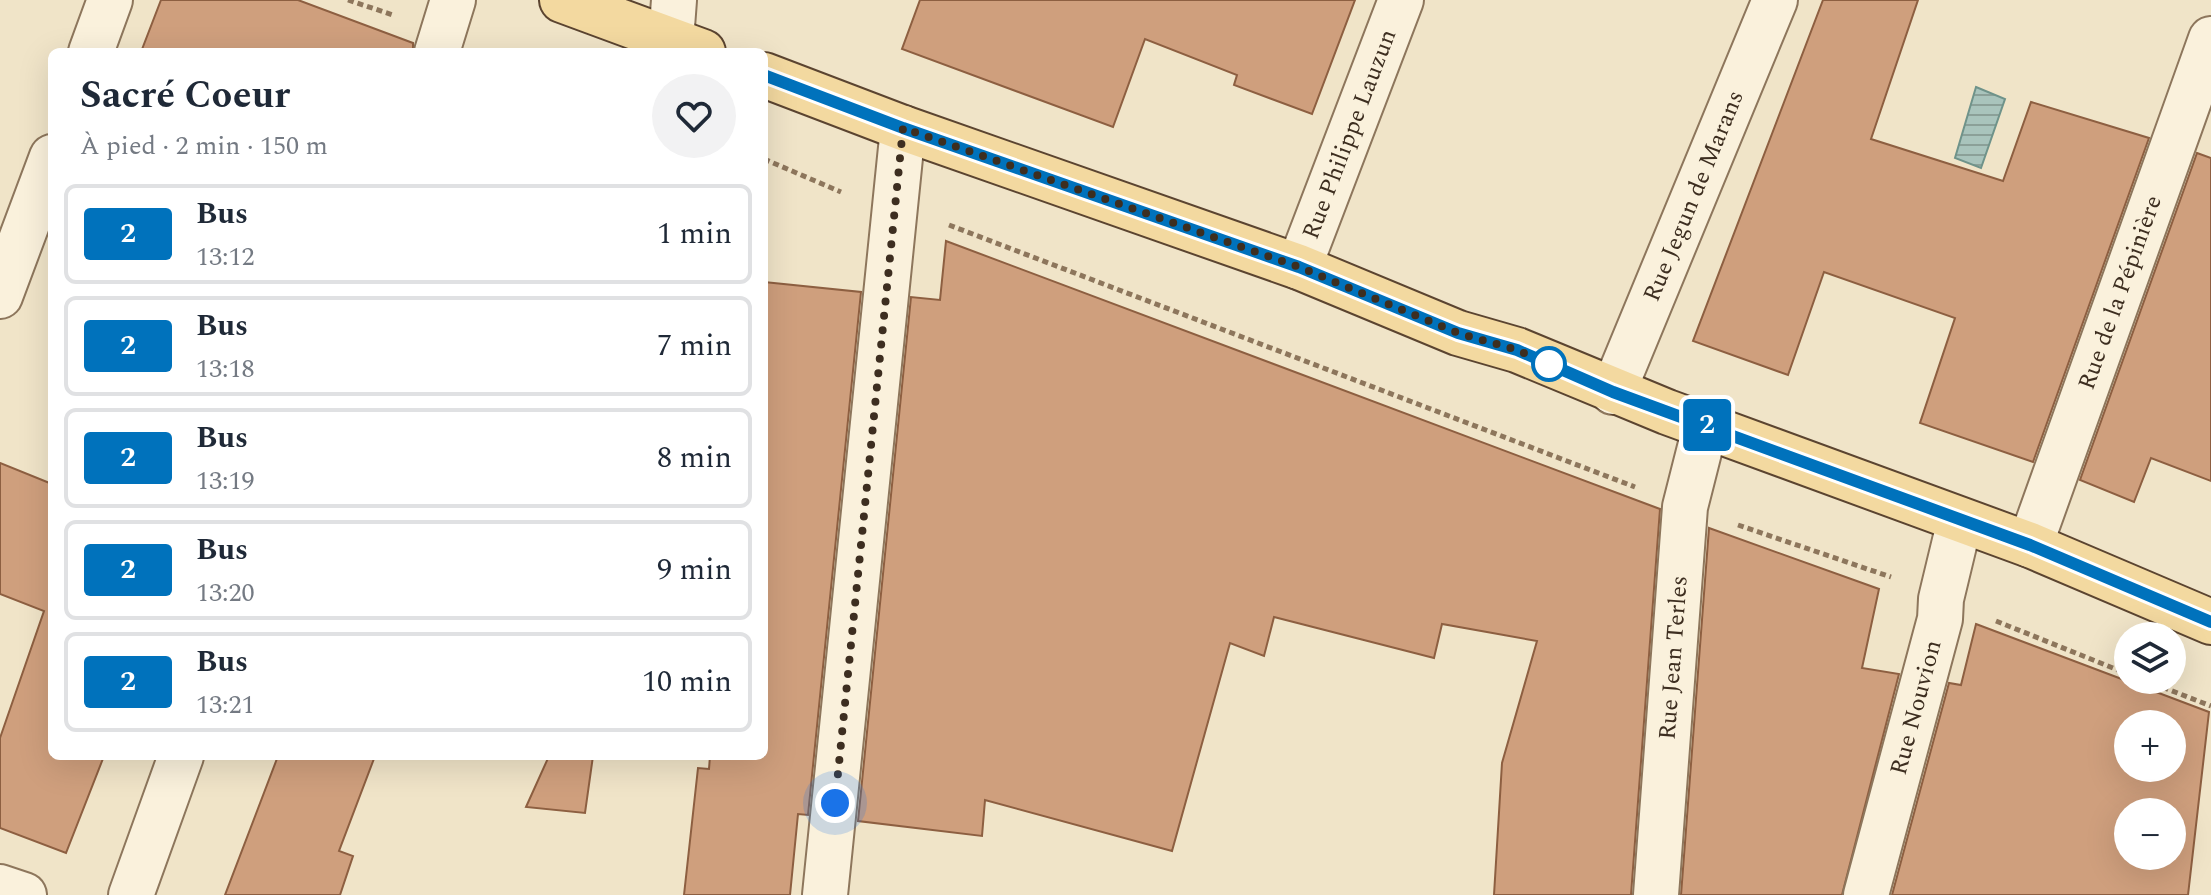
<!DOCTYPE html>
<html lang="fr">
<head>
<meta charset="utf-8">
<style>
	body { margin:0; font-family:Spectral,serif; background:#f2f2f3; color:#1f2937; height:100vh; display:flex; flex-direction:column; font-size:30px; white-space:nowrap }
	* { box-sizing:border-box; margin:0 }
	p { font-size:26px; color:#747a83 }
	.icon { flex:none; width:44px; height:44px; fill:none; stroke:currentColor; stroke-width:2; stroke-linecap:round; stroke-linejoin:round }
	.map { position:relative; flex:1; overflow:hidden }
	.drawer { position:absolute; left:48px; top:48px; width:720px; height:712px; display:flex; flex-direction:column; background:#fff; border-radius:12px; box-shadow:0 8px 32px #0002 }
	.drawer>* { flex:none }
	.badge { padding:0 16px; border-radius:6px; font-size:28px; line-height:52px }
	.controls { position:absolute; left:2114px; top:622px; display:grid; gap:16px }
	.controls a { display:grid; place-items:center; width:72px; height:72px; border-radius:50%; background:#fff; box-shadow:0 8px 32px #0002; font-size:40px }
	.you { position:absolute; width:40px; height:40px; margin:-20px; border:6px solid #fff; border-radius:50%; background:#1a73e8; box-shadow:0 0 0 12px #1a73e833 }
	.map>.badge { position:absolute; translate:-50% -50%; box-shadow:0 0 0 4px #fff }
	.round { display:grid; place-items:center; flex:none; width:84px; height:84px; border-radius:42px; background:#f2f2f3 }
	.overview { display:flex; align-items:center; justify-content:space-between; height:136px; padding:0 32px }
	h1 { font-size:38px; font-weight:700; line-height:60px }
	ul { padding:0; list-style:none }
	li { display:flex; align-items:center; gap:24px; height:100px; margin:0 16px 12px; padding:0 16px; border:4px solid #e0e1e3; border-radius:12px }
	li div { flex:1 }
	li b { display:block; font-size:30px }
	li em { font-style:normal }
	li .badge { min-width:88px; font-weight:700; text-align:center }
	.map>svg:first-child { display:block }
</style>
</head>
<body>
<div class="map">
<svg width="2211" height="895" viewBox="0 0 2211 895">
	<defs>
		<pattern id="water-rules" width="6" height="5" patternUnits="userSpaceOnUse" patternTransform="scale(2)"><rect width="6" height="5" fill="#a9c4bc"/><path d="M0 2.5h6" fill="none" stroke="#8ba098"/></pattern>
	</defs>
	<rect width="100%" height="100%" fill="#f0e4c8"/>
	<!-- water -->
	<path fill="url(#water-rules)" stroke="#6f938a" stroke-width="2" d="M1976 87 2005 99 1981 168 1955 158Z"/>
	<!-- building -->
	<path fill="#cf9f7d" stroke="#8d5f41" stroke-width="2" fill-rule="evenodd" d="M161 0H298L413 43V52H141Z
		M920 0H1355L1312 114 1234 85 1237 75 1145 39 1113 127 902 49Z
		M1823 0H1918L1871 139 2003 181 2031 102 2149 138 2033 462 1920 423 1955 318 1824 272 1788 375 1693 341Z
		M2197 153 2211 158V481L2151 458 2134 502 2080 480Z
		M946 241 1660 509 1631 895H1494L1502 763 1537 641 1442 624 1434 658 1274 617 1264 656 1230 643 1172 851 985 800 982 836 858 821 911 297 940 300Z
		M764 282 861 292 808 815 798 814 790 895H684L698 768 709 769 710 756H764Z
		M0 463 52 484V756H104L66 853 0 828V738L44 611 0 594Z
		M1709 528 1879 589 1862 668 1899 674 1842 895H1681Z
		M1976 624 2209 712 2188 895H1892L1949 683 1961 685ZM2128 724H2172V768H2128ZM2128 812H2172V856H2128Z
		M278 756H375L339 851 353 856 340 895H225Z
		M549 756H593L585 813 526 807Z"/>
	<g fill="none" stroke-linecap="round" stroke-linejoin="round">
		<!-- minor casing -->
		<g stroke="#8d765c" stroke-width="48">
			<g id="minor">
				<path d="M671 40 674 0"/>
				<path d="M91 52 110 0"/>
				<path d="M437 52 453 0"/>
				<path id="s1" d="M1299 267 1401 0"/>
				<path d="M0 296 52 157"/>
				<path id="s2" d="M1613 392 1775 0"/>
				<path id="s3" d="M2030 545 2211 39"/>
				<path d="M0 887 24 895"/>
				<path d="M131 895 181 756"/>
				<path d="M825 895 903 128"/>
				<path id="s4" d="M1656 895 1685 507 1706 424"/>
				<path id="s5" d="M1866 895 1940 619 1941 599 1960 520"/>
			</g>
		</g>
		<!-- primary casing -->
		<g stroke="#5b4430" stroke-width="48">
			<path id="primary" d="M562 0 703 52
				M764 75 903 128 1299 267 1458 333 1517 350 1667 412 2030 545 2211 622"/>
		</g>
		<!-- path -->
		<path stroke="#8d765c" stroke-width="5" stroke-dasharray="6 4" stroke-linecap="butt" d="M348 0 393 15
			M764 159 841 192
			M949 225 1635 487
			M1738 525 1891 577
			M1996 621 2128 674
			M2144 680 2211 706"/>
		<!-- minor -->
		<use href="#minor" stroke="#faf1dc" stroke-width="44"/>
		<!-- primary -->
		<use href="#primary" stroke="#f3d9a0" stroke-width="44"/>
	</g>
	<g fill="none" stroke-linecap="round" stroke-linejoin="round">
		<!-- line casing -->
		<g stroke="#fff" stroke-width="18">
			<path id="line" d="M764 75 903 128 1299 267 1458 333 1517 350 1613 392 2030 545 2211 622"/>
		</g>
		<!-- line -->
		<use href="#line" stroke="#0072bc" stroke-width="12"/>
		<!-- walk -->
		<path stroke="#3d2e20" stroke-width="8" stroke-dasharray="0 14.4" d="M835 803 903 128 1299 267 1458 333 1517 350 1549 364"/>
	</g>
	<!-- markers -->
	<circle fill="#fff" stroke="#0072bc" stroke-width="4" cx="1549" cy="364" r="16"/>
	<g text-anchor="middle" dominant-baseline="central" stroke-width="8" stroke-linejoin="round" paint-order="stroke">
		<!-- street labels -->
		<g font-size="24" fill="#3d2e20" stroke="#f7eed8">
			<text stroke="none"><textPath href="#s1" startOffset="142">Rue Philippe Lauzun</textPath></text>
			<text stroke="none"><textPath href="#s2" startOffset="212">Rue Jegun de Marans</textPath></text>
			<text stroke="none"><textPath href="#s3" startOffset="268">Rue de la Pépinière</textPath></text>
			<text stroke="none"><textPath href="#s4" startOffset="238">Rue Jean Terles</textPath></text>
			<text stroke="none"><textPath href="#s5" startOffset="194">Rue Nouvion</textPath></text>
		</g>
	</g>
</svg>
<div class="controls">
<a><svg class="icon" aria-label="layers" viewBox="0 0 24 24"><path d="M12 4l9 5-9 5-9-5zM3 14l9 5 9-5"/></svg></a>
<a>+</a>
<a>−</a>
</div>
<div class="you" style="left:835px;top:803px"></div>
<b class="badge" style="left:1707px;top:425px;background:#0072bc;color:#fff">2</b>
<section class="drawer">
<div class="overview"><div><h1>Sacré Coeur</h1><p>À pied · 2 min · 150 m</p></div><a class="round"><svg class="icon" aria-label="heart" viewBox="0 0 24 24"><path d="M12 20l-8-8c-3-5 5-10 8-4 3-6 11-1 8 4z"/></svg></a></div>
<ul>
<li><span class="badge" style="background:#0072bc;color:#fff">2</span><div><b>Bus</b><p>13:12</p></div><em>1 min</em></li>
<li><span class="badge" style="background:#0072bc;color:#fff">2</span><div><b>Bus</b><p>13:18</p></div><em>7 min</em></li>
<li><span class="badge" style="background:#0072bc;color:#fff">2</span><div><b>Bus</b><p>13:19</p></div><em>8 min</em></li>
<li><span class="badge" style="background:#0072bc;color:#fff">2</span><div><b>Bus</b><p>13:20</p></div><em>9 min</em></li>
<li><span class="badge" style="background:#0072bc;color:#fff">2</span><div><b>Bus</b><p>13:21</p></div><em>10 min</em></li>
</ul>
</section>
</div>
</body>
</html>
